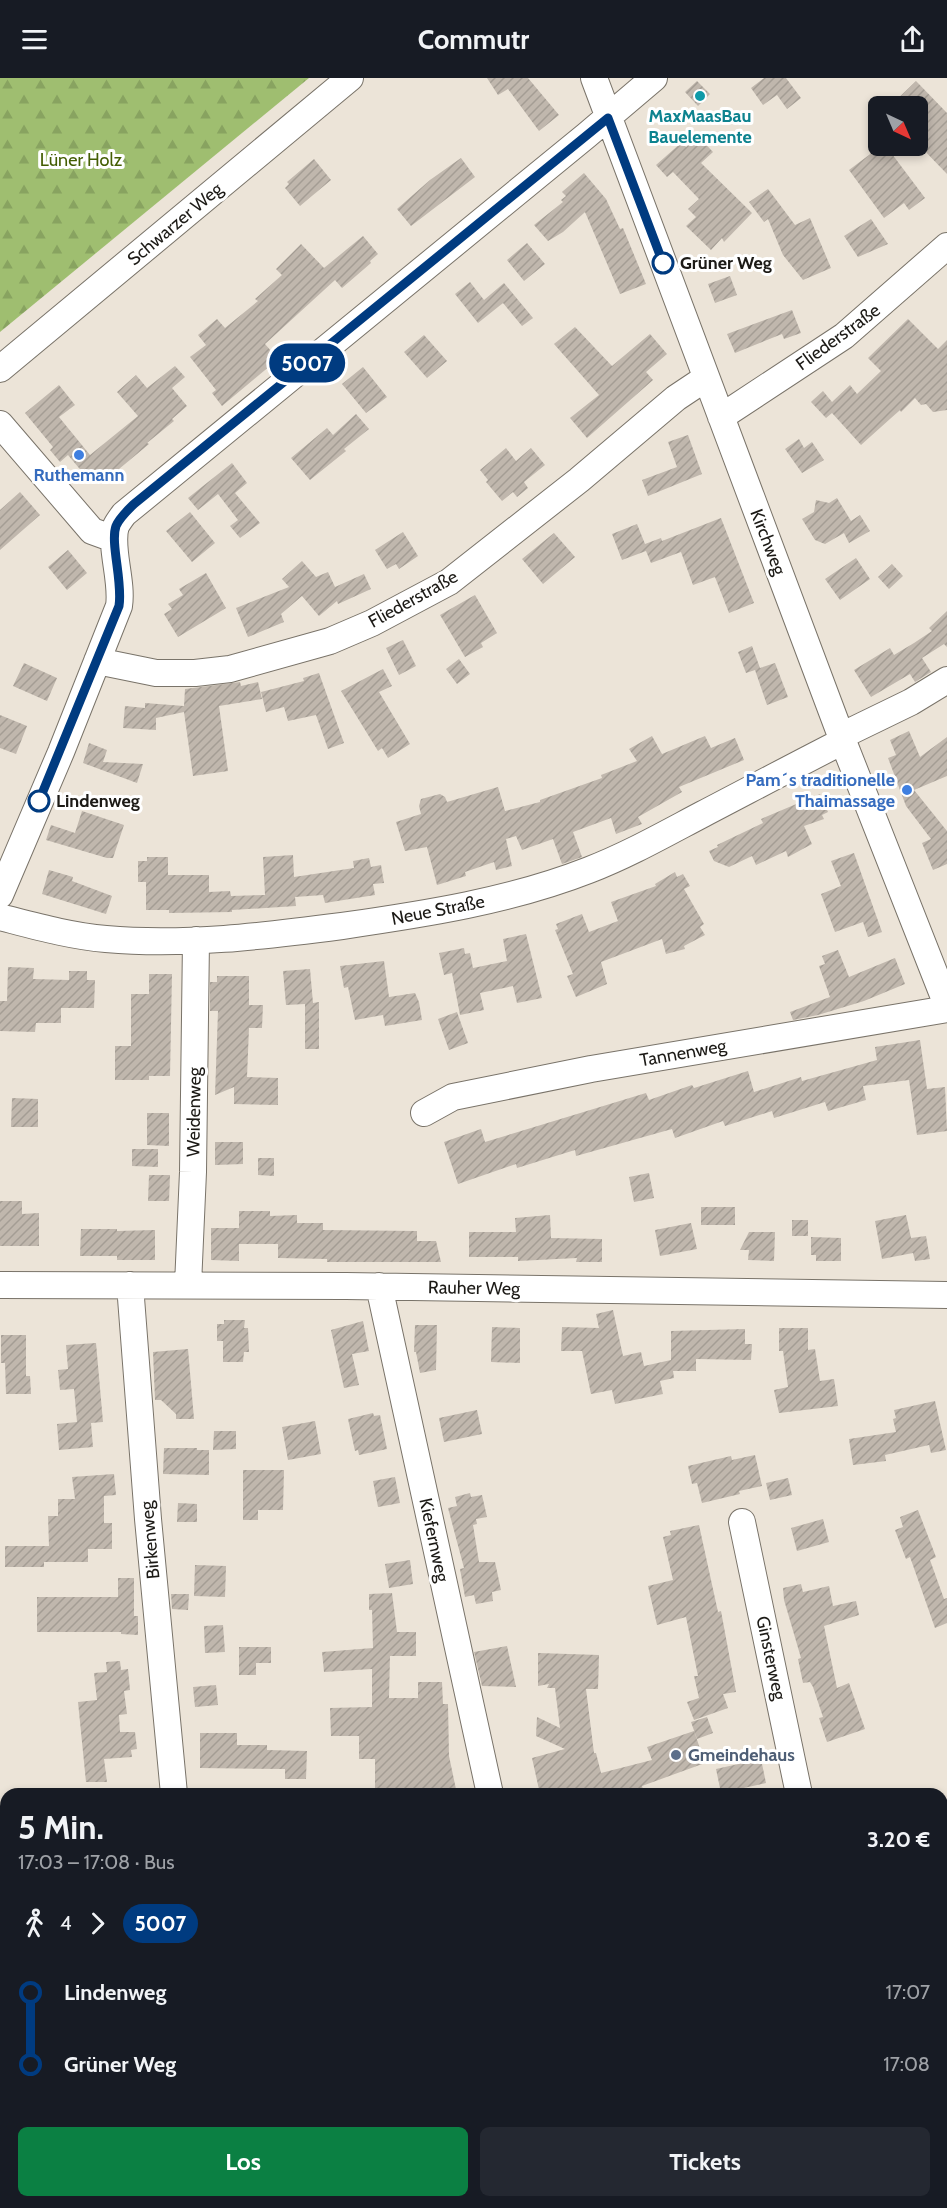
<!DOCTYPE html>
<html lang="de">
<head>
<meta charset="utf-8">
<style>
	body { margin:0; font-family:Cabin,sans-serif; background:#242831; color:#f1f3f6; height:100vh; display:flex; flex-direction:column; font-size:22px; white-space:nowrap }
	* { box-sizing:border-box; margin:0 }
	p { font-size:20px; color:#9ea1a6 }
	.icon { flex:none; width:33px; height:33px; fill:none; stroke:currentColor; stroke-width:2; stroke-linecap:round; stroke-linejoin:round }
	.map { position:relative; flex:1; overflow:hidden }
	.side { position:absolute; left:0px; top:1710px; width:948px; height:420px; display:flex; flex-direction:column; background:#171b24; border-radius:18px 18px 0 0; box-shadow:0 3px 9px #0003 }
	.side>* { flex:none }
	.badge { padding:0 12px; border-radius:20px; font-size:21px; line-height:39px }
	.needle { width:39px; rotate:136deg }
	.fabs { position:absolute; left:868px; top:18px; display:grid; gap:12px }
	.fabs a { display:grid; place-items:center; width:60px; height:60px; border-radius:9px; background:#171b24; box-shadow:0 3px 9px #0003; font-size:30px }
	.map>.badge { position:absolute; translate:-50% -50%; box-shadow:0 0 0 3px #fff }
	.legs { display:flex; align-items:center; gap:9px; height:66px; padding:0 18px; font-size:20px }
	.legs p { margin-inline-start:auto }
	.overview { display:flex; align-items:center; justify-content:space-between; height:102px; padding:0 18px }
	h1 { font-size:33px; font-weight:700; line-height:45px }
	.primary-button { display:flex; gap:12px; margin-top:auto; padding:12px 18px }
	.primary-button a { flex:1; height:69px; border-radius:9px; background:#0b8043; color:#fff; font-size:24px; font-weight:700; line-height:69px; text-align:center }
	.primary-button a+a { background:#242831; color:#f1f3f6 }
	ul { padding:0 18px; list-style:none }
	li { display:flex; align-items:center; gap:21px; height:72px; font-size:22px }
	li i { display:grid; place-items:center; width:9px; height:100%; margin:0 8px; background:currentColor }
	li i::after { content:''; width:15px; height:15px; margin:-8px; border:4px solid; border-radius:50%; background:#171b24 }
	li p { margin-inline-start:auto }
	li:first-child i { background:linear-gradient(#0000 50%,currentColor 0) }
	li:last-child i { background:linear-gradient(currentColor 50%,#0000 0) }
	header { display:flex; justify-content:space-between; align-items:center; height:78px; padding:0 18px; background:#171b24; font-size:27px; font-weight:700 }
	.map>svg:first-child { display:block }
</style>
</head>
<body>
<header><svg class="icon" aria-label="menu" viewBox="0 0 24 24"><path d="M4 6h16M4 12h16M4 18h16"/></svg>Commutr<svg class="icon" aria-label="share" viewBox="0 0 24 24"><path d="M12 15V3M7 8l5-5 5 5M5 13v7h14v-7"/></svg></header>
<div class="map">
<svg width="947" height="2130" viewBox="0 0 947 2130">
	<defs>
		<pattern id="forest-firs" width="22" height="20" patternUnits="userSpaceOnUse" patternTransform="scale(1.5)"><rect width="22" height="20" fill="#9fbe70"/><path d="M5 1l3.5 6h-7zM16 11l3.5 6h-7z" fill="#88a360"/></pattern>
		<pattern id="building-hatch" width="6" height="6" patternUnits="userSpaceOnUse" patternTransform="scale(1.5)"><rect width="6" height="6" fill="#c0b7ad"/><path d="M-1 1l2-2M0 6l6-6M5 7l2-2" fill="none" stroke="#a49d94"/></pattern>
	</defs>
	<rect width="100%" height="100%" fill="#ece4d8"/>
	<!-- forest -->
	<path fill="url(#forest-firs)" d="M0 0H309L0 254Z"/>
	<!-- building -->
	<path fill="url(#building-hatch)" d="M487 0H528L559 37 539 53 508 11 498 17Z
		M764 0H786L801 20 787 31 777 17 763 27 751 10Z
		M697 3 710 16 698 28 685 14Z
		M916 3 947 35V96L918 66V28H890Z
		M698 58 713 74 701 85 752 135 724 164 722 160 711 172 686 148 696 139 688 131 699 121 673 94 667 99 656 87 682 64 686 69Z
		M881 68H886L925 120 909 132 904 125 884 140 849 92Z
		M461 80 475 99 411 148 397 131 430 102Z
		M314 81 331 102 300 128 285 110 289 106 287 104Z
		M584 95 606 121 620 151 623 150 646 206 620 216 585 134 563 154 548 163 534 147 563 124 561 122 566 118 562 114Z
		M768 111 795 147 810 140 831 190 803 202 783 177 768 141 764 144 749 124Z
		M871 141 888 166 858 179 844 158Z
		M363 158 378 176 370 183 371 185 342 210 335 202 265 266 278 281 222 328 212 315 216 312 190 279 206 267 198 257 217 241 225 250 258 223 255 221 282 197 276 191 301 166 324 190Z
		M527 165 545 186 524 203 507 182Z
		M730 198 737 217 715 225 708 206Z
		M470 204 484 222 504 205 533 240 522 248 503 225 478 245 455 216Z
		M792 232 801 255 784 261 782 256 735 275 727 256Z
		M908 241 938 271 947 262V332L933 334 926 326 921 327 915 320 901 334 900 332 861 367 832 335 826 340 811 324 823 313 832 324 850 307 857 316 881 293 868 280Z
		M575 249 612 288 650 256 667 276 646 294 653 302 587 360 570 340 599 317 554 266Z
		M424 257 447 283 427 300 404 274Z
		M175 288 185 299 172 310 187 328 172 341 174 343 147 365 149 366 101 406 95 398 89 402 68 377 60 384 50 372 53 369 25 335 59 307 75 327 59 339 90 377 138 338 117 314 136 297 147 310Z
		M363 289 387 319 366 335 342 306Z
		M356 336 369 351 344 371 346 373 310 402 291 380 327 350 333 357Z
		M688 357 702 396 648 418 642 402 677 389 668 364Z
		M799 361 804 370 812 364 824 382 802 395 785 371Z
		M506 370 516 383 531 370 545 387 524 404 528 410 517 419 513 414 502 423 486 404 488 402 480 392Z
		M232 385 247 405 235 415 260 445 240 460 230 448 238 442 218 416 198 432 188 420Z
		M20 414 40 437 0 472V432Z
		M837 420 851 443 860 437 870 453 849 465 844 455 825 466 815 462 802 441 814 434 816 422 829 425Z
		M190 434 215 465 192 484 166 453Z
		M721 440 754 525 729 535 715 499 693 507 681 474 651 485 646 473 622 482 612 456 637 446 645 466 661 460 662 463Z
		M403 454 418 478 399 491 396 486 387 491 375 472Z
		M554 455 575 479 543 506 522 481Z
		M68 472 87 495 67 512 48 489Z
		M856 480 870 501 840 522 825 501Z
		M302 483 316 499 328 494 335 509 364 496 371 511 338 526 337 523 319 538 302 518 281 536 284 544 248 559 236 530 289 509 282 501Z
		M892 486 903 498 889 511 878 499Z
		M206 495 226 530 178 559 164 536 172 531 168 526 183 517 179 511Z
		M475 517 497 555 481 565 483 569 465 579 440 537Z
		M947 533V569L944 566 922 580 931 594 915 604 910 596 871 619 854 592 890 570 894 577 914 565 932 553 929 550Z
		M403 562 416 588 399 597 386 570Z
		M752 568 760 590 775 585 788 619 767 627 755 592 746 595 738 574Z
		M459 581 470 596 457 606 446 591Z
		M24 585 57 600 47 623 13 608Z
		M383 591 392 608 379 614 410 666 388 680 382 670 378 673 341 613Z
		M319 595 344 665 328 671 316 637 288 643 284 629 266 634 261 614 304 603 303 600Z
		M240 604 241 608 258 604 262 621 219 628 228 693 193 698 184 634 156 640V652L123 650 125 628 145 630V625L184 628 185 611Z
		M0 637 27 648 16 676 0 670Z
		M909 653 920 679 947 659V698L914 712 947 753V786L933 792 922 765 931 761 906 728 888 680 896 677 890 662Z
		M652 658 662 676 705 658 711 670 735 660 744 682 679 709 682 714 638 739 642 746 616 756 611 740 573 754 582 779 562 786 553 761 522 772 516 758 506 761 512 788 496 792 494 784 465 794 466 798 437 807 427 769 405 773 396 744 421 736 419 728 421 721 440 716 445 719 447 724 498 709 505 733 540 724V722L602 700 601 697 637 683 629 671Z
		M89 665 107 672 103 684 143 686 137 705 83 685Z
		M820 716 828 734 822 737 824 741 804 748 812 766 788 779 786 773 756 787 752 778 729 789 714 783 709 773 718 769 717 767 763 745 761 741Z
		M82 733 124 747 113 780H107L46 762 51 747 75 755Z
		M854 775 882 854 868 859 863 844 835 854 821 816 841 808 831 783Z
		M293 777 294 799 354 790 353 783 369 780 371 789 381 787 384 805 373 806 375 817 325 825 323 817 295 819 296 828 232 832V834L169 835V832H146V804H138V783H147V779H168V797H209V814L230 813 231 818 265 817 263 779Z
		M49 792 73 799 72 803 112 818 106 836 42 816Z
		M675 794 677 799 683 796 690 808 684 811 704 846 700 849 705 857 684 868 685 871 666 876 662 861 601 884 607 906 576 919 567 898 573 896 555 852 558 851 556 846 582 836 589 854 618 843 611 824 656 808 655 806Z
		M526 856 542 920 517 925 513 908 480 915 484 932 460 937 452 895 444 897 439 875 464 870 465 876 470 875 473 890 507 883 503 861Z
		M838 872 849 899 895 880 905 906 864 923 818 937 793 942 790 934 830 919 819 888 825 886 822 878Z
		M384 883 389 919 415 915 419 924 422 942 385 948 383 937 355 942 348 909 344 910 340 888Z
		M8 889 34 890 33 901 69 902V893H87V902H95L94 930H61V945H36L35 954 0 953V923H7Z
		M310 891 313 925 319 924V971H305V926L286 927 283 893Z
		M149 896H172L170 998H149V1002H115V968H131V916H149Z
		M217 898H249V927H263L262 950H249L247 999 278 1000V1027L234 1026V1009L215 1017 218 933H210V904H217Z
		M457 934 468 965 449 972 438 941Z
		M920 962 927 1011 945 1009 947 1053 917 1057 909 1002 863 1008 866 1022 828 1033 825 1024 774 1040 772 1033 725 1048 723 1043 675 1060 672 1051 576 1078 575 1072 517 1090 516 1086 458 1106 444 1064 481 1051 485 1064 646 1015 649 1022 692 1007 694 1010 748 993 754 1014 801 999 802 1003 877 982 875 969Z
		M12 1020 38 1021V1049H11Z
		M147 1035H169V1068L147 1067Z
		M215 1064H243V1086L215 1087Z
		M132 1071H158V1089L132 1088Z
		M258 1080H274V1098L258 1097Z
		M649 1095 654 1120 634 1124 629 1099Z
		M149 1097H170L169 1123H148Z
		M0 1123H22V1136L39 1135V1168H0Z
		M701 1129H735V1147H701Z
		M239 1133H270V1138L297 1137V1145H323V1152L417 1153V1163H436L441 1184H327V1181L278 1180V1166H239V1183L211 1182V1150H239Z
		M550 1137 551 1160 602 1161V1184H576L577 1180 518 1183V1179H469V1154H516L515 1140Z
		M906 1137 911 1160 926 1158 930 1181 915 1183 913 1175 882 1181 875 1143Z
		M792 1142H808V1158H792Z
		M691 1145 697 1171 660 1178 655 1152Z
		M81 1151H117V1153L155 1152V1182H117V1178H80Z
		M749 1154H775L774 1183 748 1182 749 1172H740Z
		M811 1159 841 1160V1183H816V1177H811Z
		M613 1232 623 1278 641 1274 644 1288 671 1282V1253L745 1251V1266H752L751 1282 696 1281V1293H673L674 1300 660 1303 663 1316 615 1326 612 1312 591 1316 582 1273H561L562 1249 599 1250 596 1236Z
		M224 1242H245L244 1250H248L249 1274H244L243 1284H223V1263H217V1246H224Z
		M363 1243 369 1273 352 1276 359 1307 344 1310 331 1252Z
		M415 1247H437L436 1292 420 1295 416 1274H414Z
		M492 1249 520 1250V1285L491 1284Z
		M779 1250H808V1272L815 1271 820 1303 834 1301 838 1328 779 1335 774 1312 788 1309 783 1273H779Z
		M1 1257H26V1298H30L31 1316H6L5 1285H1Z
		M96 1265 103 1344 91 1345 93 1369 59 1372 57 1346 77 1344 74 1311 60 1312 58 1292 68 1291 66 1267Z
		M188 1271 194 1341H176V1336L161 1322H155L153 1274Z
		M935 1323 946 1372 931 1375 929 1367 885 1377 886 1383 853 1387 849 1361 896 1354 893 1341 896 1340 894 1332Z
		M477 1332 482 1356 444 1364 439 1340Z
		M373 1335 374 1338 380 1337 387 1371 359 1377 358 1372 355 1373 348 1341Z
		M315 1343 321 1376 288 1382 282 1349Z
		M214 1353H236V1371L213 1372Z
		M164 1370H197V1372H209V1397L163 1396Z
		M755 1377 762 1408 739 1413 740 1416 702 1425 697 1405 692 1406 688 1388 731 1378 732 1382Z
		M243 1392H284L283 1432H258V1442H243Z
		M114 1396 116 1417 104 1418V1445H112V1471H88V1484H44V1489H5V1468H49L48 1438H58V1421H75L72 1399Z
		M395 1399 400 1425 378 1429 373 1403Z
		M788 1400 792 1417 770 1422 766 1405Z
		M470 1415 471 1419 482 1417 487 1439 476 1441 477 1446 473 1447 479 1484H495L501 1512 492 1514 493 1523 476 1526 474 1517 465 1519 460 1491 464 1490 448 1430 457 1428 455 1419Z
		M178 1425 197 1426V1444H177Z
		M918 1432 936 1479 930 1482 944 1521 947 1520V1545L935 1550 910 1479 906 1481 895 1452 903 1449 900 1439Z
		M823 1441 829 1464 797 1473 791 1450Z
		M699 1447 718 1534 721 1533 736 1614 723 1616 728 1630 694 1642 687 1624 699 1620 694 1598H698L686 1539 657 1547 648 1508 673 1502 663 1459 671 1457 670 1453Z
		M410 1482 413 1506 389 1510 385 1486Z
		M195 1487 226 1488 225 1519 194 1518Z
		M118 1500H134V1538H138V1557L121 1556V1554H37V1519H118Z
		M801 1506 803 1514 829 1508 833 1528 856 1523 859 1537 824 1548 837 1610 849 1605 865 1651 827 1664 819 1640 823 1639 813 1609 810 1604 803 1605 798 1581 801 1580 784 1522 783 1510Z
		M392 1515 397 1554H416V1578H390L389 1620H418V1604H442L443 1626H448L449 1678 457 1716 375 1715V1681H359V1658H331L330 1630 372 1629V1591L324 1594 322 1574 373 1570 372 1532H369V1516Z
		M171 1516H189L188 1532 172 1531Z
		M223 1547 225 1574 205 1575 204 1548Z
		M507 1568 516 1609 482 1608 474 1574Z
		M239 1569H271V1585H256V1597H239Z
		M538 1575 599 1577 598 1611H586L594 1675H596L601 1695 652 1682 647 1669 694 1653 705 1685 642 1708 644 1715 540 1716 532 1680 565 1671 536 1658 537 1639 560 1650 555 1610H547L549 1606 538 1608Z
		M120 1583 121 1592 128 1591 130 1612 124 1613 127 1636 119 1637 120 1654H135L137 1671 131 1672 132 1679 104 1681 107 1704H86L78 1624 97 1622 94 1595 107 1594 106 1584Z
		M216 1607 218 1627 195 1629 193 1609Z
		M707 1639 713 1655 697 1661 691 1644Z
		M200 1655H237V1667H267V1672L307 1673 306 1701H285V1691L200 1690Z
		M761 1681 766 1705 721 1715 716 1691Z"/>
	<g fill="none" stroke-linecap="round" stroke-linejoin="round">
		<!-- minor casing -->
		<g stroke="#797369" stroke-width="28">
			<path id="minor" d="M594 0 841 658 947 927
				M0 291 350 0
				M721 339 844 258 947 168
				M0 346 92 453 114 461
				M97 583 156 595H195L230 591 330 563 372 545 449 504 579 402 676 320 706 300
				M841 658 911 624 947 602
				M0 817 61 674 119 528C123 503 109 468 116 448 118 444 121 440 124 436L587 57 654 0
				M0 839C35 848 70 858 106 861 184 868 265 858 342 848 425 836 510 823 589 792 628 777 665 756 703 736 749 712 796 687 843 663
				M424 1035 453 1019 591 991 947 931
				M0 1207 346 1208 947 1217
				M130 1207 148 1441 174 1716
				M188 1207 193 1094 196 862
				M379 1208 490 1716
				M742 1444 799 1716
				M942 1765 947 1763
				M0 1885H6
				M349 2124 353 2130
				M832 2124 836 2130"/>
		</g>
		<!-- minor -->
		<use href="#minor" stroke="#fff" stroke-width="26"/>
	</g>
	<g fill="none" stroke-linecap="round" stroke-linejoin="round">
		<!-- line-1 casing -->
		<g stroke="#fff" stroke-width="14">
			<path id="line-1" d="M39 723 119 528C123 504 110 465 116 448 120 439 128 432 134 426L608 40 663 185"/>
		</g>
		<!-- line-1 -->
		<use href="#line-1" stroke="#003b80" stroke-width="9"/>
	</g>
	<!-- markers -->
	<circle fill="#0f9aa8" stroke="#fff" stroke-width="2" cx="700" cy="18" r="6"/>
	<g fill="#fff" stroke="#003b80" stroke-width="3">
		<circle cx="663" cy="185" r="10"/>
		<circle cx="39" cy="723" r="10"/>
	</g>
	<g fill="#3f7fe0" stroke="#fff" stroke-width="2">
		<circle cx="79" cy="377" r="6"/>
		<circle cx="907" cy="712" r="6"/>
	</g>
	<circle fill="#5c6f8a" stroke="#fff" stroke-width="2" cx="676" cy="1677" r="6"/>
	<g text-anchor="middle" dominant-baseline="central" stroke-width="6" stroke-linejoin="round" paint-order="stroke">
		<!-- culture labels -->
		<g font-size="18" font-weight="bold" fill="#0d838f" stroke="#fff">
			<text x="700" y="38">MaxMaasBau<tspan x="700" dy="21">Bauelemente</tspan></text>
		</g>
		<!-- park labels -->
		<g font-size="18" fill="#445e04" stroke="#fff">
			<text x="81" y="82">Lüner Holz</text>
		</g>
		<!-- street labels -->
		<g font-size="18" fill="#1c1a16" stroke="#fff">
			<text transform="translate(175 146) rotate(-40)">Schwarzer Weg</text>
			<text transform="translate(838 259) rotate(-36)">Fliederstraße</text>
			<text transform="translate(768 464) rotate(69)">Kirchweg</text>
			<text transform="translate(413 521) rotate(-29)">Fliederstraße</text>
			<text transform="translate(438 832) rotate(-11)">Neue Straße</text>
			<text transform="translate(683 975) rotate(-10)">Tannenweg</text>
			<text transform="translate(194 1034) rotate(-89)">Weidenweg</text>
			<text transform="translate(474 1210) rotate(1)">Rauher Weg</text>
			<text transform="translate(150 1462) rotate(-95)">Birkenweg</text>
			<text transform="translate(434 1462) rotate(78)">Kiefernweg</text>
			<text transform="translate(771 1580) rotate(78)">Ginsterweg</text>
		</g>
		<!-- stop labels -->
		<g font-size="18" font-weight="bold" fill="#1c1a16" stroke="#fff" text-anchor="start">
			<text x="680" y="185">Grüner Weg</text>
			<text x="56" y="723">Lindenweg</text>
		</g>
		<!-- shop labels -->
		<g font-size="18" font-weight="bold" fill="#366cbe" stroke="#fff">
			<text x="79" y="397">Ruthemann</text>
			<text x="895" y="702" text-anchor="end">Pam´s traditionelle<tspan x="895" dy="21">Thaimassage</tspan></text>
		</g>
		<!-- service labels -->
		<g font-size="18" font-weight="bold" fill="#4e5e75" stroke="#fff" text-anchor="start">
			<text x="688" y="1677">Gmeindehaus</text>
		</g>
	</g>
</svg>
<div class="fabs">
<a><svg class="needle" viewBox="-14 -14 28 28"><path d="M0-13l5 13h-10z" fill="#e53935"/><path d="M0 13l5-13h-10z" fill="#9ea1a6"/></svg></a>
</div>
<b class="badge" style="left:307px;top:285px;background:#003b80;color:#fff">5007</b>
<section class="side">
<div class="overview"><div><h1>5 Min.</h1><p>17:03 – 17:08 · Bus</p></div><b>3.20 €</b></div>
<div class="legs"><svg class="icon" aria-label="walk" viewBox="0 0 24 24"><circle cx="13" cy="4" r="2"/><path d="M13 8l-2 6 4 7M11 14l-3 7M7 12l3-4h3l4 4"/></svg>4<svg class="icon" aria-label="forward" viewBox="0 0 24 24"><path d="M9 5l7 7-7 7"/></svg><b class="badge" style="background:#003b80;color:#fff">5007</b></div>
<ul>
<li><i style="color:#003b80"></i><b>Lindenweg</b><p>17:07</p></li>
<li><i style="color:#003b80"></i><b>Grüner Weg</b><p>17:08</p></li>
</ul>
<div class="primary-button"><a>Los</a><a>Tickets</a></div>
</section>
</div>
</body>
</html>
